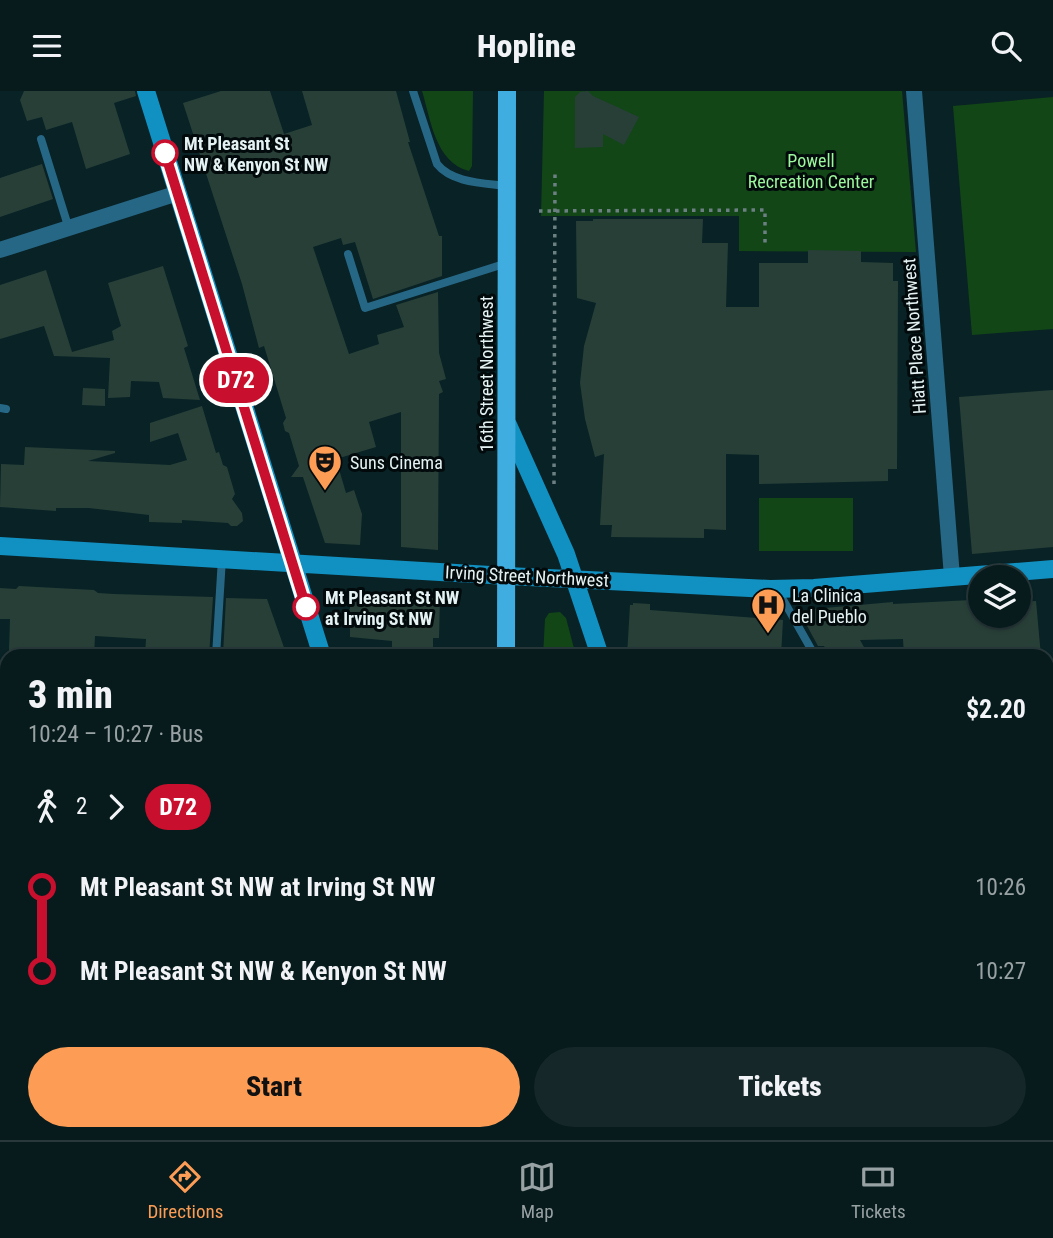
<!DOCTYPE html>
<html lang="en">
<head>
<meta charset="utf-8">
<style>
	body { margin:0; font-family:"Roboto Condensed",sans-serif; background:#152729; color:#f1f3f6; height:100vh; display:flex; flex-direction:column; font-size:26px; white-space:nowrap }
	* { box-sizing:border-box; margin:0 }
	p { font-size:23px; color:#98a1a3 }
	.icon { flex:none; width:38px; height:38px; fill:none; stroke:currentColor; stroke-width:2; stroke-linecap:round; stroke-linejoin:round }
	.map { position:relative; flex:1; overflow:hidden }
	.sheet { position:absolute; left:0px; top:558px; width:1054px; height:492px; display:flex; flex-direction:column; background:#071a1c; border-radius:21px 21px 0 0; box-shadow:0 2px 5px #0004,0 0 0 2px #28383b }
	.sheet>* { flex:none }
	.badge { padding:0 14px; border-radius:23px; font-size:24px; line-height:46px }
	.tools { position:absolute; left:968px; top:474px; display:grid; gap:14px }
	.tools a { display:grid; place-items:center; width:63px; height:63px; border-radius:50%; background:#071a1c; box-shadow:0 2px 5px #0004,0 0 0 2px #28383b; font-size:35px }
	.map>.badge { position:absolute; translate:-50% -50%; box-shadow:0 0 0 4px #fff }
	.legs { display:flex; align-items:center; gap:10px; height:77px; padding:0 28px; font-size:23px }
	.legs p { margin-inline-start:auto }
	.summary { display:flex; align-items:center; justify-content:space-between; height:119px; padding:0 28px }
	h1 { font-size:38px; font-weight:800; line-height:52px }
	.button { display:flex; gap:14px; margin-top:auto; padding:14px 28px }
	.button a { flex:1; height:80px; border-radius:42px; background:#fd9d55; color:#111; font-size:28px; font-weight:800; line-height:80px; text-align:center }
	.button a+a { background:#152729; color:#f1f3f6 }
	ul { padding:0 28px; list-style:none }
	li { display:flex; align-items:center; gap:24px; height:84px; font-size:26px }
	li i { display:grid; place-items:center; width:10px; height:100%; margin:0 9px; background:currentColor }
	li i::after { content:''; width:18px; height:18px; margin:-9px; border:5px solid; border-radius:50%; background:#071a1c }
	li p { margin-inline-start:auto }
	li:first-child i { background:linear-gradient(#0000 50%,currentColor 0) }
	li:last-child i { background:linear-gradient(currentColor 50%,#0000 0) }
	header { display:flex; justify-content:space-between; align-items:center; height:91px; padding:0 28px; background:#071a1c; font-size:32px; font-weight:800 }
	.dock { display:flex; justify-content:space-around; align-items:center; height:98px; border-top:2px solid #28383b; background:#071a1c; font-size:19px; color:#98a1a3 }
	.dock a { display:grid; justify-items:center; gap:4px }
	.dock .selected { color:#fd9d55 }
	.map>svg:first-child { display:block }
</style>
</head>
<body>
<header><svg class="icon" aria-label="menu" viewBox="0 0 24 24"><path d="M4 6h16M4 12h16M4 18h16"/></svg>Hopline<svg class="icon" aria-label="search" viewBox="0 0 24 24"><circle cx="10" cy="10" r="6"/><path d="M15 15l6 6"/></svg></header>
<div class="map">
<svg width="1053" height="1049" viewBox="0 0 1053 1049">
	<rect width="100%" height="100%" fill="#092225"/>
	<!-- green -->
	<path fill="#124616" d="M422 0H473L472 75 469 80C435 71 431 29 422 0Z
		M544 0H902L916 161 739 160V125H541Z
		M1053 6V238L972 244 953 15Z
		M759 407H853V460H759Z
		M560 521 566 527 576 565H543L545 528 549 522Z
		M293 1043H437L438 1049H292Z"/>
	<!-- building -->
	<path fill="#283f38" d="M24 0H135L136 5 114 12 130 63 86 78 72 31 46 39 42 26 27 30 20 9Z
		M221 0H270L284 43 312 34 302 0H396L410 51H408L439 145H442V185L373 208 355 151 343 154 341 147 313 156 349 263 379 253 377 244 404 236 396 214 438 201 439 262 446 288 439 290 443 301 439 303 438 459 401 456V321L369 331 376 356 336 368 346 402 354 399 362 423 360 454 325 452 303 386H291L299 375 289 342 285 340 283 332 286 327 264 255 259 257 242 193 183 12Z
		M588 0 593 5 639 26 624 54 603 43V56L575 57V6L580 1Z
		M42 73 53 108 0 126V87Z
		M593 128H703L702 152H728L726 216H759V172H808V159L861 160V171L893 172V190H898L897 378H888V390L759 393V364L726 363V439L704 438V447L611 446 612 434H600L604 363 595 366 585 328 580 292 584 255 596 212 577 207 576 130H593Z
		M163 175 188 255 184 257 200 309 163 307 159 291 131 290 130 306 108 307 110 267 54 265 44 235 0 248V194L46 179 72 261 114 249 112 240 121 235 108 192Z
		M83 297 105 298V315L82 314Z
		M1053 299V456L972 463 959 306Z
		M202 315 216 362 219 361 223 374 227 376 235 403 232 408 242 422 243 430 237 435H231L228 432 182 429V432L149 431V424L89 417H56V420L0 416 1 373 24 374 25 356 115 360V362L88 370 170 374 187 369 178 342 150 351V332Z
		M19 495 94 499 98 502 114 503 213 506 209 565H145L146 548 95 545 94 565 9 560 10 528H0V497L16 498Z
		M371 503H382L384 507H404L407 503H418L420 507H440L439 547H433V565H392V550L350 546V535L346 531V521L350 518V507H368Z
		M226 507 267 508 287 565 223 564Z
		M971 509V512H976L978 525H1018V511L1036 510 1041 565H904L903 548 860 549 869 565H830L824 555H818L800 522 814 521 813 518 893 511V513Z
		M633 512 650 513V519L783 529 781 565H627L630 514H633Z"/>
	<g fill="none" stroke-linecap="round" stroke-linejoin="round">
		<!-- path -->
		<path stroke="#6c8083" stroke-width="3.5" stroke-dasharray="3.5 5" stroke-linecap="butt" d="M539 120 765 119V152
			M554 393 555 80
			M0 914 7 915
			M384 1043 389 1049
			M370 1049 378 1043
			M406 1049 414 1043"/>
		<!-- lane -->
		<path stroke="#266786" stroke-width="8" d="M413 0 437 73C452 92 484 92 507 95
			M41 48 69 138
			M348 163 365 217 507 172
			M0 317 6 318
			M777 498 815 565
			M216 565 222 467
			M0 618 7 619
			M1046 721H1053
			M0 834H7
			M1046 1039H1053
			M920 1048 989 1043"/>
		<!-- street -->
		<path stroke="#266786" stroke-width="16" d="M914 0 952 486
			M0 159 178 102
			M0 726H7
			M208 1049 217 1043"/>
		<!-- secondary -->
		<path stroke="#1190c2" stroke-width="18" d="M146 0 322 565
			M508 334 566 463 600 565
			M0 455 507 485 770 498 814 497 1053 478
			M1046 880H1053
			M0 957 7 958
			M257 1043 260 1049
			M738 1043V1049
			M661 1049 669 1043"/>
		<!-- primary -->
		<path stroke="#40ade1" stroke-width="18" d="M506 565 507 0
			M467 1043 474 1049
			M505 1043V1049"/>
	</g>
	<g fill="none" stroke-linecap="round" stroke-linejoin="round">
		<!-- line-1 casing -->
		<g stroke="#fff" stroke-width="16">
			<path id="line-1" d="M165 62 306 516"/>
		</g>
		<!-- line-1 -->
		<use href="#line-1" stroke="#c8102e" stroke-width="10"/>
	</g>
	<!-- icons -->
	<defs>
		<g id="theatre-pin" transform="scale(1.75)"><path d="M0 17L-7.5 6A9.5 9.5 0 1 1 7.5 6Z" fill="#fd9d55" stroke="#030a0b"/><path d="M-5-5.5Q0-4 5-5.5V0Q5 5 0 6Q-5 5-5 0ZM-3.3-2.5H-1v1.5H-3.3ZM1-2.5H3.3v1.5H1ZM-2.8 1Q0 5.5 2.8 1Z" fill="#111"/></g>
		<g id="hospital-pin" transform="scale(1.75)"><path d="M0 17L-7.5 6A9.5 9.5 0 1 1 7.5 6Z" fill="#fd9d55" stroke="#030a0b"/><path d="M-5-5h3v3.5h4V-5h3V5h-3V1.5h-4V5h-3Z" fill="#111"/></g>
	</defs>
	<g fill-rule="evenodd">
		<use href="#theatre-pin" x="325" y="371"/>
		<use href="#hospital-pin" x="768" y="514"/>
	</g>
	<!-- markers -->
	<g fill="#fff" stroke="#c8102e" stroke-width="3.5">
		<circle cx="165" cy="62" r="12"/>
		<circle cx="306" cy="516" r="12"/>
	</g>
	<g text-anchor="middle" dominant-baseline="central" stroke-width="6" stroke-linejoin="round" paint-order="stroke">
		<!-- stop labels -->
		<g font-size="18" font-weight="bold" fill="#e4f2f4" stroke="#030a0b" text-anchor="start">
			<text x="184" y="52">Mt Pleasant St<tspan x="184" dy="21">NW &amp; Kenyon St NW</tspan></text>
			<text x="325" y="506">Mt Pleasant St NW<tspan x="325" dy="21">at Irving St NW</tspan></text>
		</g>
		<!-- park labels -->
		<g font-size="18" fill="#9cf89c" stroke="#030a0b">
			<text x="811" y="69">Powell<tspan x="811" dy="21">Recreation Center</tspan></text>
		</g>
		<!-- street labels -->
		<g font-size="18" fill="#e4f2f4" stroke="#030a0b">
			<text transform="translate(914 245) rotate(-94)">Hiatt Place Northwest</text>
			<text transform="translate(486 283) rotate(-90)">16th Street Northwest</text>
			<text transform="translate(527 485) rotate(3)">Irving Street Northwest</text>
		</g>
		<!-- poi labels -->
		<g font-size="18" fill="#e4f2f4" stroke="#030a0b" text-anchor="start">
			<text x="350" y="371">Suns Cinema</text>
			<text x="792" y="504">La Clinica<tspan x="792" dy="21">del Pueblo</tspan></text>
		</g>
	</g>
</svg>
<div class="tools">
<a><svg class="icon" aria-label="layers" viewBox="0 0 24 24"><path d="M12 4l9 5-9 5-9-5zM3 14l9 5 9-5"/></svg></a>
</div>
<b class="badge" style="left:236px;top:289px;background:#c8102e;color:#fff">D72</b>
<section class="sheet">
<div class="summary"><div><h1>3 min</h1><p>10:24 – 10:27 · Bus</p></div><b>$2.20</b></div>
<div class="legs"><svg class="icon" aria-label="walk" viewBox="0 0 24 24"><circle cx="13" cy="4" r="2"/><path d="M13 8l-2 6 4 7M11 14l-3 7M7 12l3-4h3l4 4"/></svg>2<svg class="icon" aria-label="forward" viewBox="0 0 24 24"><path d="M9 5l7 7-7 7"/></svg><b class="badge" style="background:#c8102e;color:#fff">D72</b></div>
<ul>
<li><i style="color:#c8102e"></i><b>Mt Pleasant St NW at Irving St NW</b><p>10:26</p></li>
<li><i style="color:#c8102e"></i><b>Mt Pleasant St NW &amp; Kenyon St NW</b><p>10:27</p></li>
</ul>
<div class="button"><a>Start</a><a>Tickets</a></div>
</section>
</div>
<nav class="dock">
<a class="selected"><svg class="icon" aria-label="directions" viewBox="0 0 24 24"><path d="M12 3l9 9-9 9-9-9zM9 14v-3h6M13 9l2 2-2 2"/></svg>Directions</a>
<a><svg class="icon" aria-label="map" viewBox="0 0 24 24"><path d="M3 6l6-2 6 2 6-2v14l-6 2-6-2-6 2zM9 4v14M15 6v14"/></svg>Map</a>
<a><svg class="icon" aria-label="tickets" viewBox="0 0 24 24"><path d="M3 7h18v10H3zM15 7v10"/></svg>Tickets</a>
</nav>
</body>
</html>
